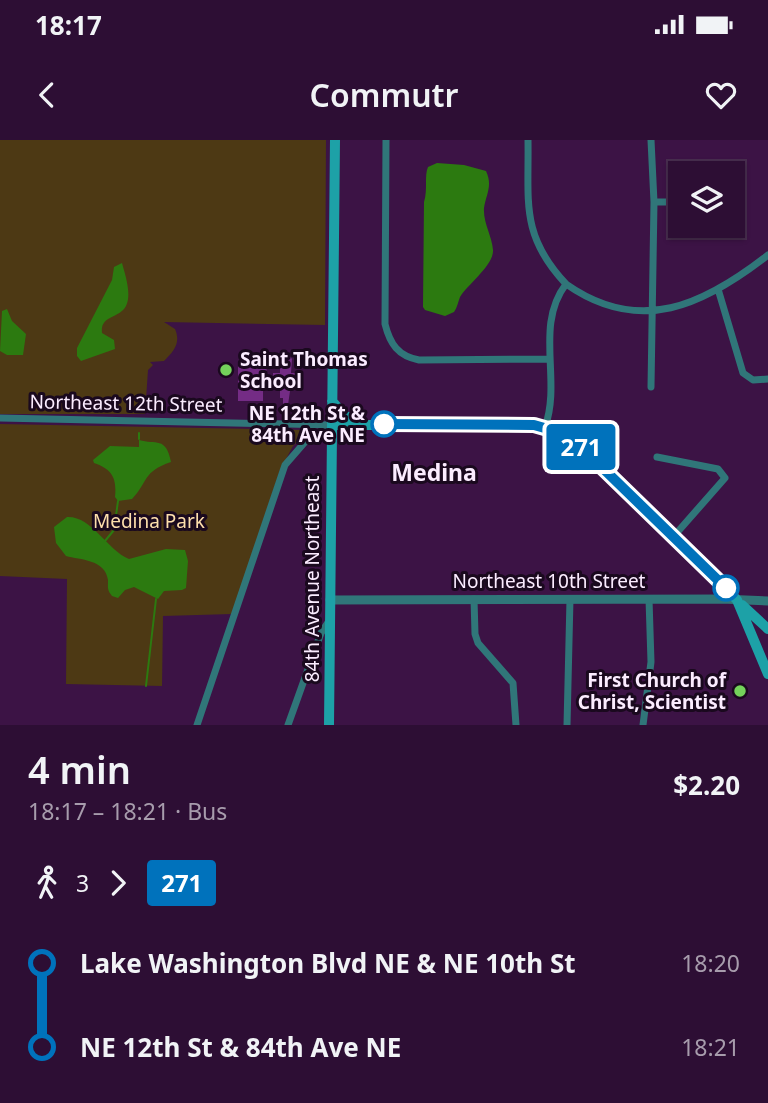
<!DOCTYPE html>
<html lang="en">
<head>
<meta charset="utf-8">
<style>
	body { margin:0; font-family:"Noto Sans",sans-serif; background:#35173c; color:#f1f3f6; height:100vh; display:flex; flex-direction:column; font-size:26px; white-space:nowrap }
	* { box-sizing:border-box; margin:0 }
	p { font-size:23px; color:#a79cac }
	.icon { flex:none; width:38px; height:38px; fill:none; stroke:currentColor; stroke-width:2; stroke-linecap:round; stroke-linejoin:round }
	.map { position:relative; height:585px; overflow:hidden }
	.details { display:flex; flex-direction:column; background:#2d0e34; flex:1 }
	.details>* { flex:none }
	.badge { padding:0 14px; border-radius:5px; font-size:24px; line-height:46px }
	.buttons { position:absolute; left:668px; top:21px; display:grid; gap:14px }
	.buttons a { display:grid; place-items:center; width:77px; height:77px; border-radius:0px; background:#2d0e34; box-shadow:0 2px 5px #0004,0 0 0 2px #482e4f; font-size:35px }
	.map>.badge { position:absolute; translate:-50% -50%; box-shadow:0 0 0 4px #fff }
	.legs { display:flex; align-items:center; gap:10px; height:77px; padding:0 28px; font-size:23px }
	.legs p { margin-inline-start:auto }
	.summary { display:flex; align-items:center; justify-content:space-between; height:119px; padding:0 28px }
	h1 { font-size:38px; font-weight:600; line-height:52px }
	ul { padding:0 28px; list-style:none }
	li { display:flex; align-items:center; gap:24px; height:84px; font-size:26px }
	li i { display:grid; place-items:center; width:10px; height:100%; margin:0 9px; background:currentColor }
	li i::after { content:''; width:18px; height:18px; margin:-9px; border:5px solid; border-radius:50%; background:#2d0e34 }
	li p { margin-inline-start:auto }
	li:first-child i { background:linear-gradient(#0000 50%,currentColor 0) }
	li:last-child i { background:linear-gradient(currentColor 50%,#0000 0) }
	.status { display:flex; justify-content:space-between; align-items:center; height:49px; padding:0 35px; background:#2d0e34; direction:ltr }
	.status svg { height:19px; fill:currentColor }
	header { display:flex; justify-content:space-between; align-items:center; height:91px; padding:0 28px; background:#2d0e34; font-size:32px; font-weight:600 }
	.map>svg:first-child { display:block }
</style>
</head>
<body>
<div class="status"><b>18:17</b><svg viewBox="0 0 49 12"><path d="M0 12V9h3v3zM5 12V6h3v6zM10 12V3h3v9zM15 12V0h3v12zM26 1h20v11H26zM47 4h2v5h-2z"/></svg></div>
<header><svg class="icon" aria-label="back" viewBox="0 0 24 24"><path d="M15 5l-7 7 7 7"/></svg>Commutr<svg class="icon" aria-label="heart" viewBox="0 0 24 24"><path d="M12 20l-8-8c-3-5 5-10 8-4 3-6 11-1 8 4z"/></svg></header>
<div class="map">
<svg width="768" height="585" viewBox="0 0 768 585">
	<rect width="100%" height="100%" fill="#3c1345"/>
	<!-- green -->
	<path fill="#4d3914" d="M0 0H326L325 185 164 182 175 189C181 203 174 211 164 221L150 222 153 225 148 230 145 274H0Z
		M0 284 304 290 307 292 293 306 280 330 232 474 163 476 162 546 66 544 67 439 0 436Z"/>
	<!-- water -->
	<path fill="#2c7a10" d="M437 23 464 25 486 31C493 46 486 54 484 68 483 83 492 96 493 110 494 125 468 144 460 157 458 162 457 168 454 172L445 176 425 170 423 167 424 62C428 49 424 36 428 27Z
		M122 123C125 134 132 154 126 166 119 179 100 175 102 193L114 200 115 209 81 221 77 216V208L112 140 114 127Z
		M7 169 12 181 26 194 23 215H7L0 211 2 171Z
		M139 300C156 305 166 296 171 322 142 332 149 341 132 359L118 361 115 357C117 338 112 329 94 323L93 320 110 306 139 307Z
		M67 377C92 376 107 410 129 419L166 409 185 410 188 421 186 448 182 450 164 451 158 459 134 447 125 450 118 458 112 456C107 450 108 448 108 440 105 419 80 420 66 416L56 403 54 387Z"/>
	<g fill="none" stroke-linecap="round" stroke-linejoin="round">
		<!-- stream -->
		<path stroke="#2c7a10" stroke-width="2" d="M139 299V293
			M105 401 114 390 118 361
			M146 546 156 459"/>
	</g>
	<!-- building -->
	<path fill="#742c85" d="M283 215H289L292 219 291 233H298V244H291L288 265H283V258H280V244H273V233H280V219Z
		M266 222 267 235 259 234V249H263V261H238V223Z"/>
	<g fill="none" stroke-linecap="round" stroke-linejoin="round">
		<!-- minor -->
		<path stroke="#307679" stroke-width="7" d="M386 0 385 184C390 204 398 216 419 220L550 219
			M528 0C529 62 520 95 566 144 534 186 562 240 545 287
			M651 0 654 62 651 247
			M654 62H681
			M566 144C640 196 704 165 768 115
			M718 149 743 233 753 240 768 239
			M0 278 332 285
			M657 317 718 329 725 338 674 396
			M474 459 475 494 478 503 513 543 516 585
			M197 585 285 325 305 302 332 285
			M288 585 321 493 329 481
			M567 585 570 459
			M643 585 651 522 649 459"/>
		<!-- tertiary -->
		<path stroke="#307679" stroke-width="9" d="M330 460 722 459 768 461"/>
		<!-- secondary -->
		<path stroke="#1da1a7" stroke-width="10" d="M332 261 345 276 362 282
			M332 285H534L568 297 674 396 737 460 768 534
			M742 465 768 489
			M329 585 335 0"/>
	</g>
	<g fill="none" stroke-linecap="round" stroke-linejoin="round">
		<!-- line-1 casing -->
		<g stroke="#fff" stroke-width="16">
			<path id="line-1" d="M384 284 534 285 555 291 581 307 726 448"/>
		</g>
		<!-- line-1 -->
		<use href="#line-1" stroke="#0072bc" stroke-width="10"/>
	</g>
	<!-- markers -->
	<g fill="#74d25b" stroke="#1a091e" stroke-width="2.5">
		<circle cx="226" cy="230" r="7"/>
		<circle cx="740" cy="551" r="7"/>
	</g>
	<g fill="#fff" stroke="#0072bc" stroke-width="3.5">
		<circle cx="384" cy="284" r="12"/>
		<circle cx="726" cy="448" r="12"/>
	</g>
	<g text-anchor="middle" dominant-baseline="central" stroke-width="6" stroke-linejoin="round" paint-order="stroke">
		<!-- poi labels -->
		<g font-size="19" font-weight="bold" fill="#fbecff" stroke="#1a091e" text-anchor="start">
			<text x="240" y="219">Saint Thomas<tspan x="240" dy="22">School</tspan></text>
			<text x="726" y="540" text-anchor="end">First Church of<tspan x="726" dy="22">Christ, Scientist</tspan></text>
		</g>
		<!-- street labels -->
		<g font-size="19" fill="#fbecff" stroke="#1a091e">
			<text transform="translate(126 263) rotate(1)">Northeast 12th Street</text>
			<text transform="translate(312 439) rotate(-90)">84th Avenue Northeast</text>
			<text x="549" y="441">Northeast 10th Street</text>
		</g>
		<!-- stop labels -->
		<g font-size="19" font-weight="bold" fill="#fbecff" stroke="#1a091e" text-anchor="end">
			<text x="365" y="273">NE 12th St &amp;<tspan x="365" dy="22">84th Ave NE</tspan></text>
		</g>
		<!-- park labels -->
		<g font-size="19" fill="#fedfac" stroke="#1a091e">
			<text x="149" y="381">Medina Park</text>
		</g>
		<!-- quarter labels -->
		<g font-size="23" font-weight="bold" fill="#fbecff" stroke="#1a091e">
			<text x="434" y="332">Medina</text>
		</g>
	</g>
</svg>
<div class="buttons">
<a><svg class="icon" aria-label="layers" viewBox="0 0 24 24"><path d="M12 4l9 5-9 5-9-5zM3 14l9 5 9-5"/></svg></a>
</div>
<b class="badge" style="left:581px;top:307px;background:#0072bc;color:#fff">271</b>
</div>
<section class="details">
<div class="summary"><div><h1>4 min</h1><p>18:17 – 18:21 · Bus</p></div><b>$2.20</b></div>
<div class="legs"><svg class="icon" aria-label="walk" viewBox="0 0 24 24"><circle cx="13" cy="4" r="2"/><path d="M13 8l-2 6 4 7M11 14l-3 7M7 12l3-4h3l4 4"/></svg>3<svg class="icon" aria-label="forward" viewBox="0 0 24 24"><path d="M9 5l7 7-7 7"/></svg><b class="badge" style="background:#0072bc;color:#fff">271</b></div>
<ul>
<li><i style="color:#0072bc"></i><b>Lake Washington Blvd NE &amp; NE 10th St</b><p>18:20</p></li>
<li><i style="color:#0072bc"></i><b>NE 12th St &amp; 84th Ave NE</b><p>18:21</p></li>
</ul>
</section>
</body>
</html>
